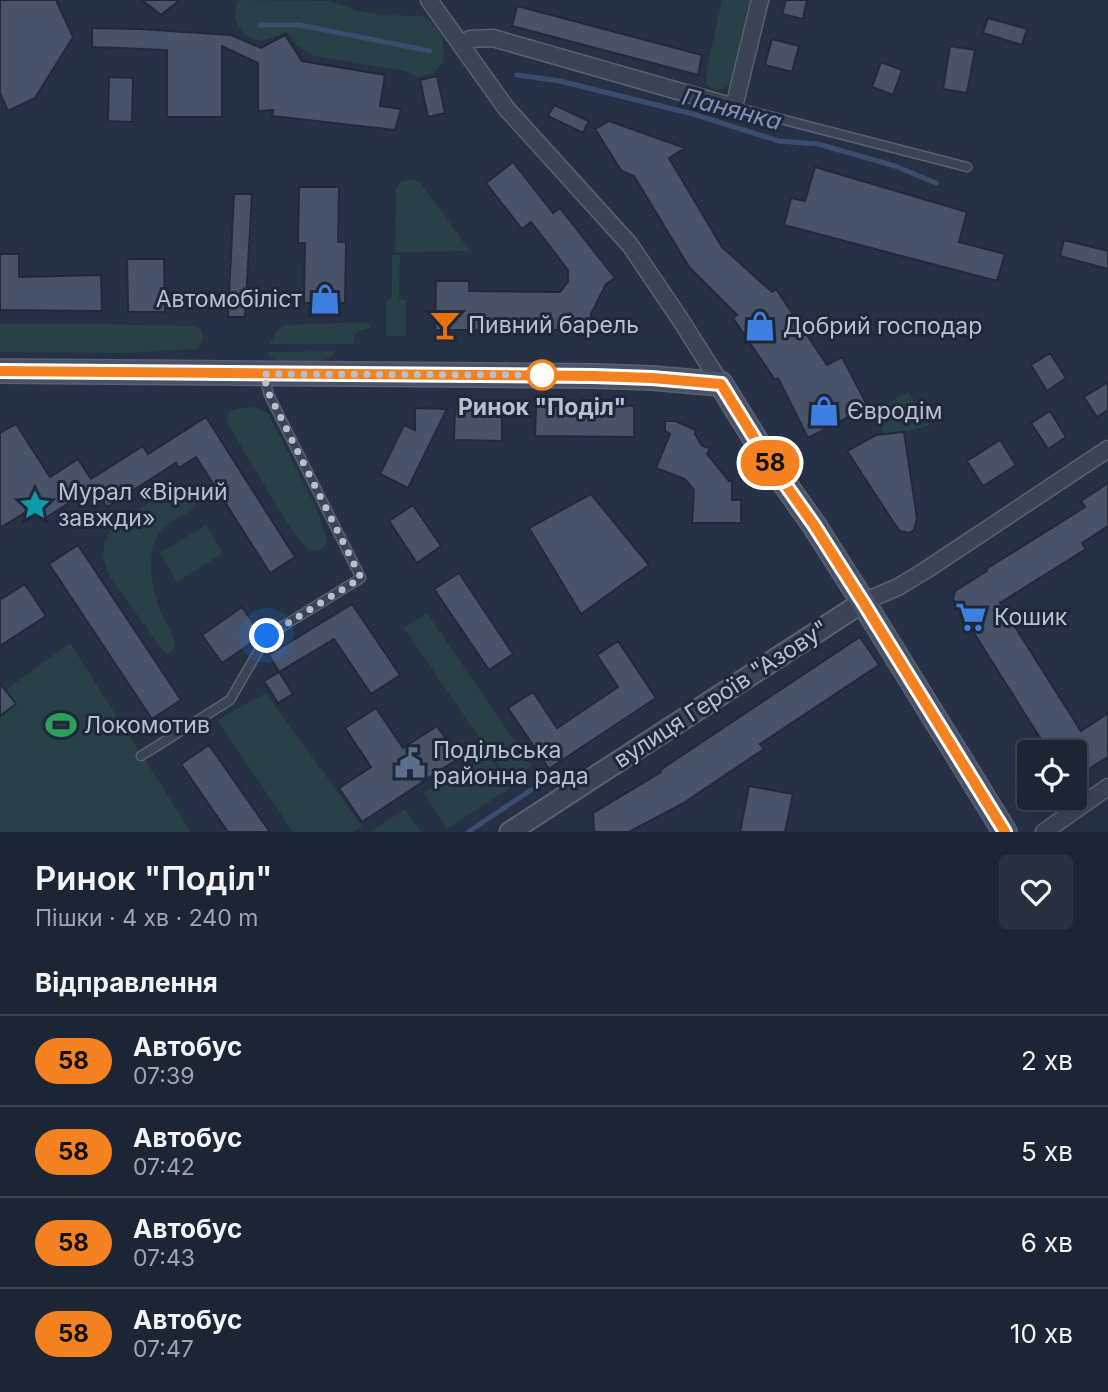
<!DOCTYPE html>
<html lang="uk">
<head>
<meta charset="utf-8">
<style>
	body { margin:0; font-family:Inter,sans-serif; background:#293140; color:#f1f3f6; height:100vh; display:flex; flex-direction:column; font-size:26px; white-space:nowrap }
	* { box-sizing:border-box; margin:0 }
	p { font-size:23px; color:#a0a5ac }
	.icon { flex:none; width:38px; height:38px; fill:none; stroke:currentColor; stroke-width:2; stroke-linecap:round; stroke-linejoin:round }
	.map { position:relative; height:832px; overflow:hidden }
	.panel { display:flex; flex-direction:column; background:#1c2534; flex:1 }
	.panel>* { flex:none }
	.badge { padding:0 14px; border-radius:23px; font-size:24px; line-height:46px }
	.controls { position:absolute; left:1017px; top:740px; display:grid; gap:14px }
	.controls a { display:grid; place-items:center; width:70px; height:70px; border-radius:7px; background:#1c2534; box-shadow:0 7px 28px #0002,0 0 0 2px #3a424f; font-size:35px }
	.you { position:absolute; width:35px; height:35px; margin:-18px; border:5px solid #fff; border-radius:50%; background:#1a73e8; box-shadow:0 0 0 10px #1a73e833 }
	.map>.badge { position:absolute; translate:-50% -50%; box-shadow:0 0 0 4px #fff }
	h2 { padding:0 35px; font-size:26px; line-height:63px }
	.round { display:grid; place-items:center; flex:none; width:74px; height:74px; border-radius:7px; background:#293140 }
	.summary { display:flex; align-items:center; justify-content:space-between; height:119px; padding:0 35px }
	h1 { font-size:33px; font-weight:600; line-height:52px }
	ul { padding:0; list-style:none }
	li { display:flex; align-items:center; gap:21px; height:91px; padding:0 35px; border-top:2px solid #3a424f }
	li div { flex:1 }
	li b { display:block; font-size:26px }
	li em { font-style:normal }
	li .badge { min-width:77px; font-weight:700; text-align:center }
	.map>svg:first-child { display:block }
</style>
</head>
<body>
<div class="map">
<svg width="1108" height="832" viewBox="0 0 1108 832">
	<rect width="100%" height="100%" fill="#263145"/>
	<!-- green -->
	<path fill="#284046" d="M240 0 330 1 358 11 380 15 422 16 432 22 441 35 443 40 444 61 434 73 419 77 404 71 314 56 296 45 287 32C280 34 271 39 264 40 244 44 226 16 240 0Z
		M722 0H755L734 81 725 88 715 90 707 85 706 73Z
		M411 179 420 182 470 251 395 252 396 189 400 182Z
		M392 255H400L399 299 406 300V336H386V302L392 297Z
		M367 322 369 324 370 328 361 330 355 335 353 344H269L278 330 285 325Z
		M0 324H93L192 326 201 329 203 339 198 349 125 353 0 352Z
		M334 351C332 356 332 357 327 359 313 364 289 361 275 360L269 356 268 352Z
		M908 392 930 425 904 432 884 434 874 411Z
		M255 407 268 413 316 507 326 536 327 544C320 551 317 552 308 550L287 523 226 421 230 411 242 408Z
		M178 496 188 497 197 503C187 516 173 518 162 529 145 548 151 585 159 607 165 623 174 630 175 647L168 655 161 648 108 574 103 555 104 545 112 525 157 498Z
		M206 525 223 553 177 582 160 553Z
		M427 613 532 766 509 781 404 628Z
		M70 643 191 832H0V694Z
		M266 693 362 826 353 832H293L217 720Z
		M487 752 510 788 447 829 424 793Z
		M405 809 421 832H370Z"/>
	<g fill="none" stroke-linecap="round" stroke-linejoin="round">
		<!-- stream -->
		<path stroke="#3b4d6e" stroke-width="5" d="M260 25H299L430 51
			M517 75 560 81 693 114 779 141 818 144 895 166 936 183
			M468 832 531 790"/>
	</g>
	<!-- building -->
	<path fill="#485269" stroke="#212a3b" stroke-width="2" d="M0 0H56L73 37 35 98 8 111 0 93Z
		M142 0H180L161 15Z
		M786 0H807L803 19 782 14Z
		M517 6 702 55 698 75 512 26Z
		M988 18 1027 29 1022 45 983 33Z
		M92 28 139 29 231 35 261 48 285 35 302 61 385 75 380 106 401 109 395 130 272 116 273 110 258 111V63L222 46V117H167V50L92 47Z
		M772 39 799 46 792 72 765 65Z
		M950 46 975 50 967 93 943 89Z
		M881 62 902 70 893 95 872 87Z
		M437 76 445 113 428 117 420 80Z
		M109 77 133 78 132 122 108 121Z
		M554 105 589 121 583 133 548 116Z
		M609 121 685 148 669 158 722 247 772 292 776 289 827 365 842 357 868 407 808 438 778 378 775 380 733 318 737 315 689 267 634 176 622 171 617 164 595 129Z
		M513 162 553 213 560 208 615 278 606 284 591 314V327H558V330H435L436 281H469V291L560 292 568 282V270L531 222 522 229 486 183Z
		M815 167 967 212 959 242 1005 254 997 281 784 225 791 198 805 201Z
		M299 187H339L338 242H346L345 303H304L305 243H298Z
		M234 194H252L245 317H228Z
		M1064 240 1108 251V269L1060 256Z
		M0 254H19V277L101 275 102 311 0 310Z
		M127 259H164L165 312H128Z
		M1050 353 1066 378 1047 391 1031 365Z
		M1108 382V410L1097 417 1084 397Z
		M536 406H634V437L535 436Z
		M415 408 447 409 408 488 380 474 404 425 415 430Z
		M455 409 502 410V441L454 440Z
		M1050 411 1066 437 1048 449 1031 423Z
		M206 417 295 557 270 573 196 457 179 468 176 463 107 507 94 487 44 519 36 506 0 528V433L16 424 50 477 78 459 91 479 143 446 148 454Z
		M665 421H675L696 430 695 434 702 446 710 448 707 454 729 481H732V500H741V523H692L694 490 685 479 656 468 670 434 665 431Z
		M904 432 917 518 914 530 909 533 900 531 894 523 847 451 876 435Z
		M1000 440 1016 465 983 486 967 461Z
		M1108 483V526L1082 543 1086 549 1000 603 1081 731 1108 713V757L1074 778V752H1049L953 600 955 591 987 571 986 569 1085 507 1081 501Z
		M591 494 649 565 581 614 529 528Z
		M413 505 441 546 417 563 389 521Z
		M78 545 181 700 152 719 49 564Z
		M459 573 513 654 489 670 434 589Z
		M25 584 46 616 0 646V600Z
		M352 604 400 675 371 694 334 639 279 672 269 655Z
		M242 607 261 634 259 638 222 663 202 635Z
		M860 637 879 665 760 744 764 749 682 804 629 832H594L593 813 661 772 660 770Z
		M618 641 656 698 549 769 508 708 533 692 557 728 618 687 597 655Z
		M279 672 293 694 278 703 264 681Z
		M0 683 16 704 0 716Z
		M376 708 403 748 437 726 459 758 362 822 339 788 371 767 345 728Z
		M209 745 270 832H228L181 764Z
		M749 786 793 794 785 832H740Z"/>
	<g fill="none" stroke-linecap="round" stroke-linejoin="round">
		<!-- service casing -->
		<g stroke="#596171" stroke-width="11">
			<path id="service" d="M734 107 967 167
				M141 756 230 700 267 636 361 578 269 395 264 376"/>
		</g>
		<!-- minor casing -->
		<g stroke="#596171" stroke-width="19">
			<path id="minor" d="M429 0 506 108 630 245 680 319 721 384
				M461 45 470 39 493 38 734 107 760 0
				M863 602 898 587 926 570 1108 449
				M1044 832 1108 787"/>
		</g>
		<!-- tertiary casing -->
		<g stroke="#596171" stroke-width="23">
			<path id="tertiary" d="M510 832 863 602"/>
		</g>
		<!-- secondary casing -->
		<g stroke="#596171" stroke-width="26">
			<path id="secondary" d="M0 371 594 376 652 378 721 384 768 460 814 525 863 602 1005 832"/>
		</g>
		<!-- service -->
		<use href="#service" stroke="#3b4354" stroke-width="8"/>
		<!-- minor -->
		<use href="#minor" stroke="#3b4354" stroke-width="16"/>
		<!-- tertiary -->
		<use href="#tertiary" stroke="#3b4354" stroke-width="19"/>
		<!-- secondary -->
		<use href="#secondary" stroke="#495267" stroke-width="23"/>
	</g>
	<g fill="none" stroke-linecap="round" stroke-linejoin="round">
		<!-- line casing -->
		<g stroke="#fff" stroke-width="16">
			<path id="line" d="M0 371 594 376 652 378 721 384 768 460 814 525 863 602 1005 832"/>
		</g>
		<!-- line -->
		<use href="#line" stroke="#f58220" stroke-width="10"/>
		<!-- walk -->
		<path stroke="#b8bfcd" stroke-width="7" stroke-dasharray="0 12.6" d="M267 636 361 578 269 394 263 374 545 375H542"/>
	</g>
	<!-- icons -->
	<defs>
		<g id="shop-bare" transform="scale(2.415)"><path d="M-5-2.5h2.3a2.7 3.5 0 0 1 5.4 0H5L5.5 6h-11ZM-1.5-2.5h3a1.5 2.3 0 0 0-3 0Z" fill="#3f7fe0" stroke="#1f283a" stroke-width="2.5" paint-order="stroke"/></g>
		<g id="bar-bare" transform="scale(2.415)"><path d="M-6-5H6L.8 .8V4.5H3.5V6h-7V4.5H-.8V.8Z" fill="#e8710a" stroke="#1f283a" stroke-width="2.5" paint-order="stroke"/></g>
		<g id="sight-bare" transform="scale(2.415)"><path d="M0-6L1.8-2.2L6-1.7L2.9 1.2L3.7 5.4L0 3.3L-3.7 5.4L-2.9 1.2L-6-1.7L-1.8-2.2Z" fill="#0f9aa8" stroke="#1f283a" stroke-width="2.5" paint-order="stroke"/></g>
		<g id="supermarket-bare" transform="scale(2.415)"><path d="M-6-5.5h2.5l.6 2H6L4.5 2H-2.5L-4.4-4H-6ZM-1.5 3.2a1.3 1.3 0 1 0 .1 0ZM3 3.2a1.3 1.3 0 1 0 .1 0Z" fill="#3f7fe0" stroke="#1f283a" stroke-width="2.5" paint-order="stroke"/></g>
		<g id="stadium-bare" transform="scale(2.415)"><path d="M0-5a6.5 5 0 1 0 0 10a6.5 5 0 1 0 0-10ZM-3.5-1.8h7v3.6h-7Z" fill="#2e9e5b" stroke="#1f283a" stroke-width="2.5" paint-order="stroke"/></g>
		<g id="civic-bare" transform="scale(2.415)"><path d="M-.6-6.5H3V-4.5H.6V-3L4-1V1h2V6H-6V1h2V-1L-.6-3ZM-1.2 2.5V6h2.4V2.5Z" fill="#5c6f8a" stroke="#1f283a" stroke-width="2.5" paint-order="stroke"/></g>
	</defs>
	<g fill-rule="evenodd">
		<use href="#shop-bare" x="325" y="299"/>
		<use href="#bar-bare" x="445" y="325"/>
		<use href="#shop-bare" x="760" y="326"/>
		<use href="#shop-bare" x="824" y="411"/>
		<use href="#sight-bare" x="35" y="505"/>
		<use href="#supermarket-bare" x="971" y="617"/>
		<use href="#stadium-bare" x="61" y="725"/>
		<use href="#civic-bare" x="410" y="763"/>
	</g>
	<!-- markers -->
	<circle fill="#fff" stroke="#f58220" stroke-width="3.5" cx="542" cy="375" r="14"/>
	<g text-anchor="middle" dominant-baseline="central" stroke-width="6" stroke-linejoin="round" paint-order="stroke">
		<!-- poi labels -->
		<g font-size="23" fill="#b8bfcd" stroke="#1f283a" text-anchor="start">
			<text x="302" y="299" text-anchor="end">Автомобіліст</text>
			<text x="468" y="325">Пивний барель</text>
			<text x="783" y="326">Добрий господар</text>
			<text x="847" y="411">Євродім</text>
			<text x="58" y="492">Мурал «Вірний<tspan x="58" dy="26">завжди»</tspan></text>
			<text x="994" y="617">Кошик</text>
			<text x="84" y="725">Локомотив</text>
			<text x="433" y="750">Подільська<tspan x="433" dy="26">районна рада</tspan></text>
		</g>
		<!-- stop labels -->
		<g font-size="23" font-weight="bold" fill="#b8bfcd" stroke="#1f283a">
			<text x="542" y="407">Ринок "Поділ"</text>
		</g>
		<!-- street labels -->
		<g font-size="23" fill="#b8bfcd" stroke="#1f283a">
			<text transform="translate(721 694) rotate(-33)">вулиця Героїв "Азову"</text>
		</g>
		<!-- water labels -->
		<g font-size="24" font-style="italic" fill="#7e92b5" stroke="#1f283a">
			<text transform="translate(732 109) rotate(15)">Панянка</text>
		</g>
	</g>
</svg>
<div class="controls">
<a><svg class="icon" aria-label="locate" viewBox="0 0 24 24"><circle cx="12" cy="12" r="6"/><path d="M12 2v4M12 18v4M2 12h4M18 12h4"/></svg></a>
</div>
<div class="you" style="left:267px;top:636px"></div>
<b class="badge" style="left:770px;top:463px;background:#f58220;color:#111">58</b>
</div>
<section class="panel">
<div class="summary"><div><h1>Ринок &quot;Поділ&quot;</h1><p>Пішки · 4 хв · 240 m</p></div><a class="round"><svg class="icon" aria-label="heart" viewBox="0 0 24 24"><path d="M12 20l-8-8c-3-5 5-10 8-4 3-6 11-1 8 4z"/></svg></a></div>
<h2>Відправлення</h2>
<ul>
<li><span class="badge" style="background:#f58220;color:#111">58</span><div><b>Автобус</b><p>07:39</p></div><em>2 хв</em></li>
<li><span class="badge" style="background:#f58220;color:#111">58</span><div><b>Автобус</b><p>07:42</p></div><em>5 хв</em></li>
<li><span class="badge" style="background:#f58220;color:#111">58</span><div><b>Автобус</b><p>07:43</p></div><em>6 хв</em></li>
<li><span class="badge" style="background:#f58220;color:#111">58</span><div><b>Автобус</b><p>07:47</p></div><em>10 хв</em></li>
</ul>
</section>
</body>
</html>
